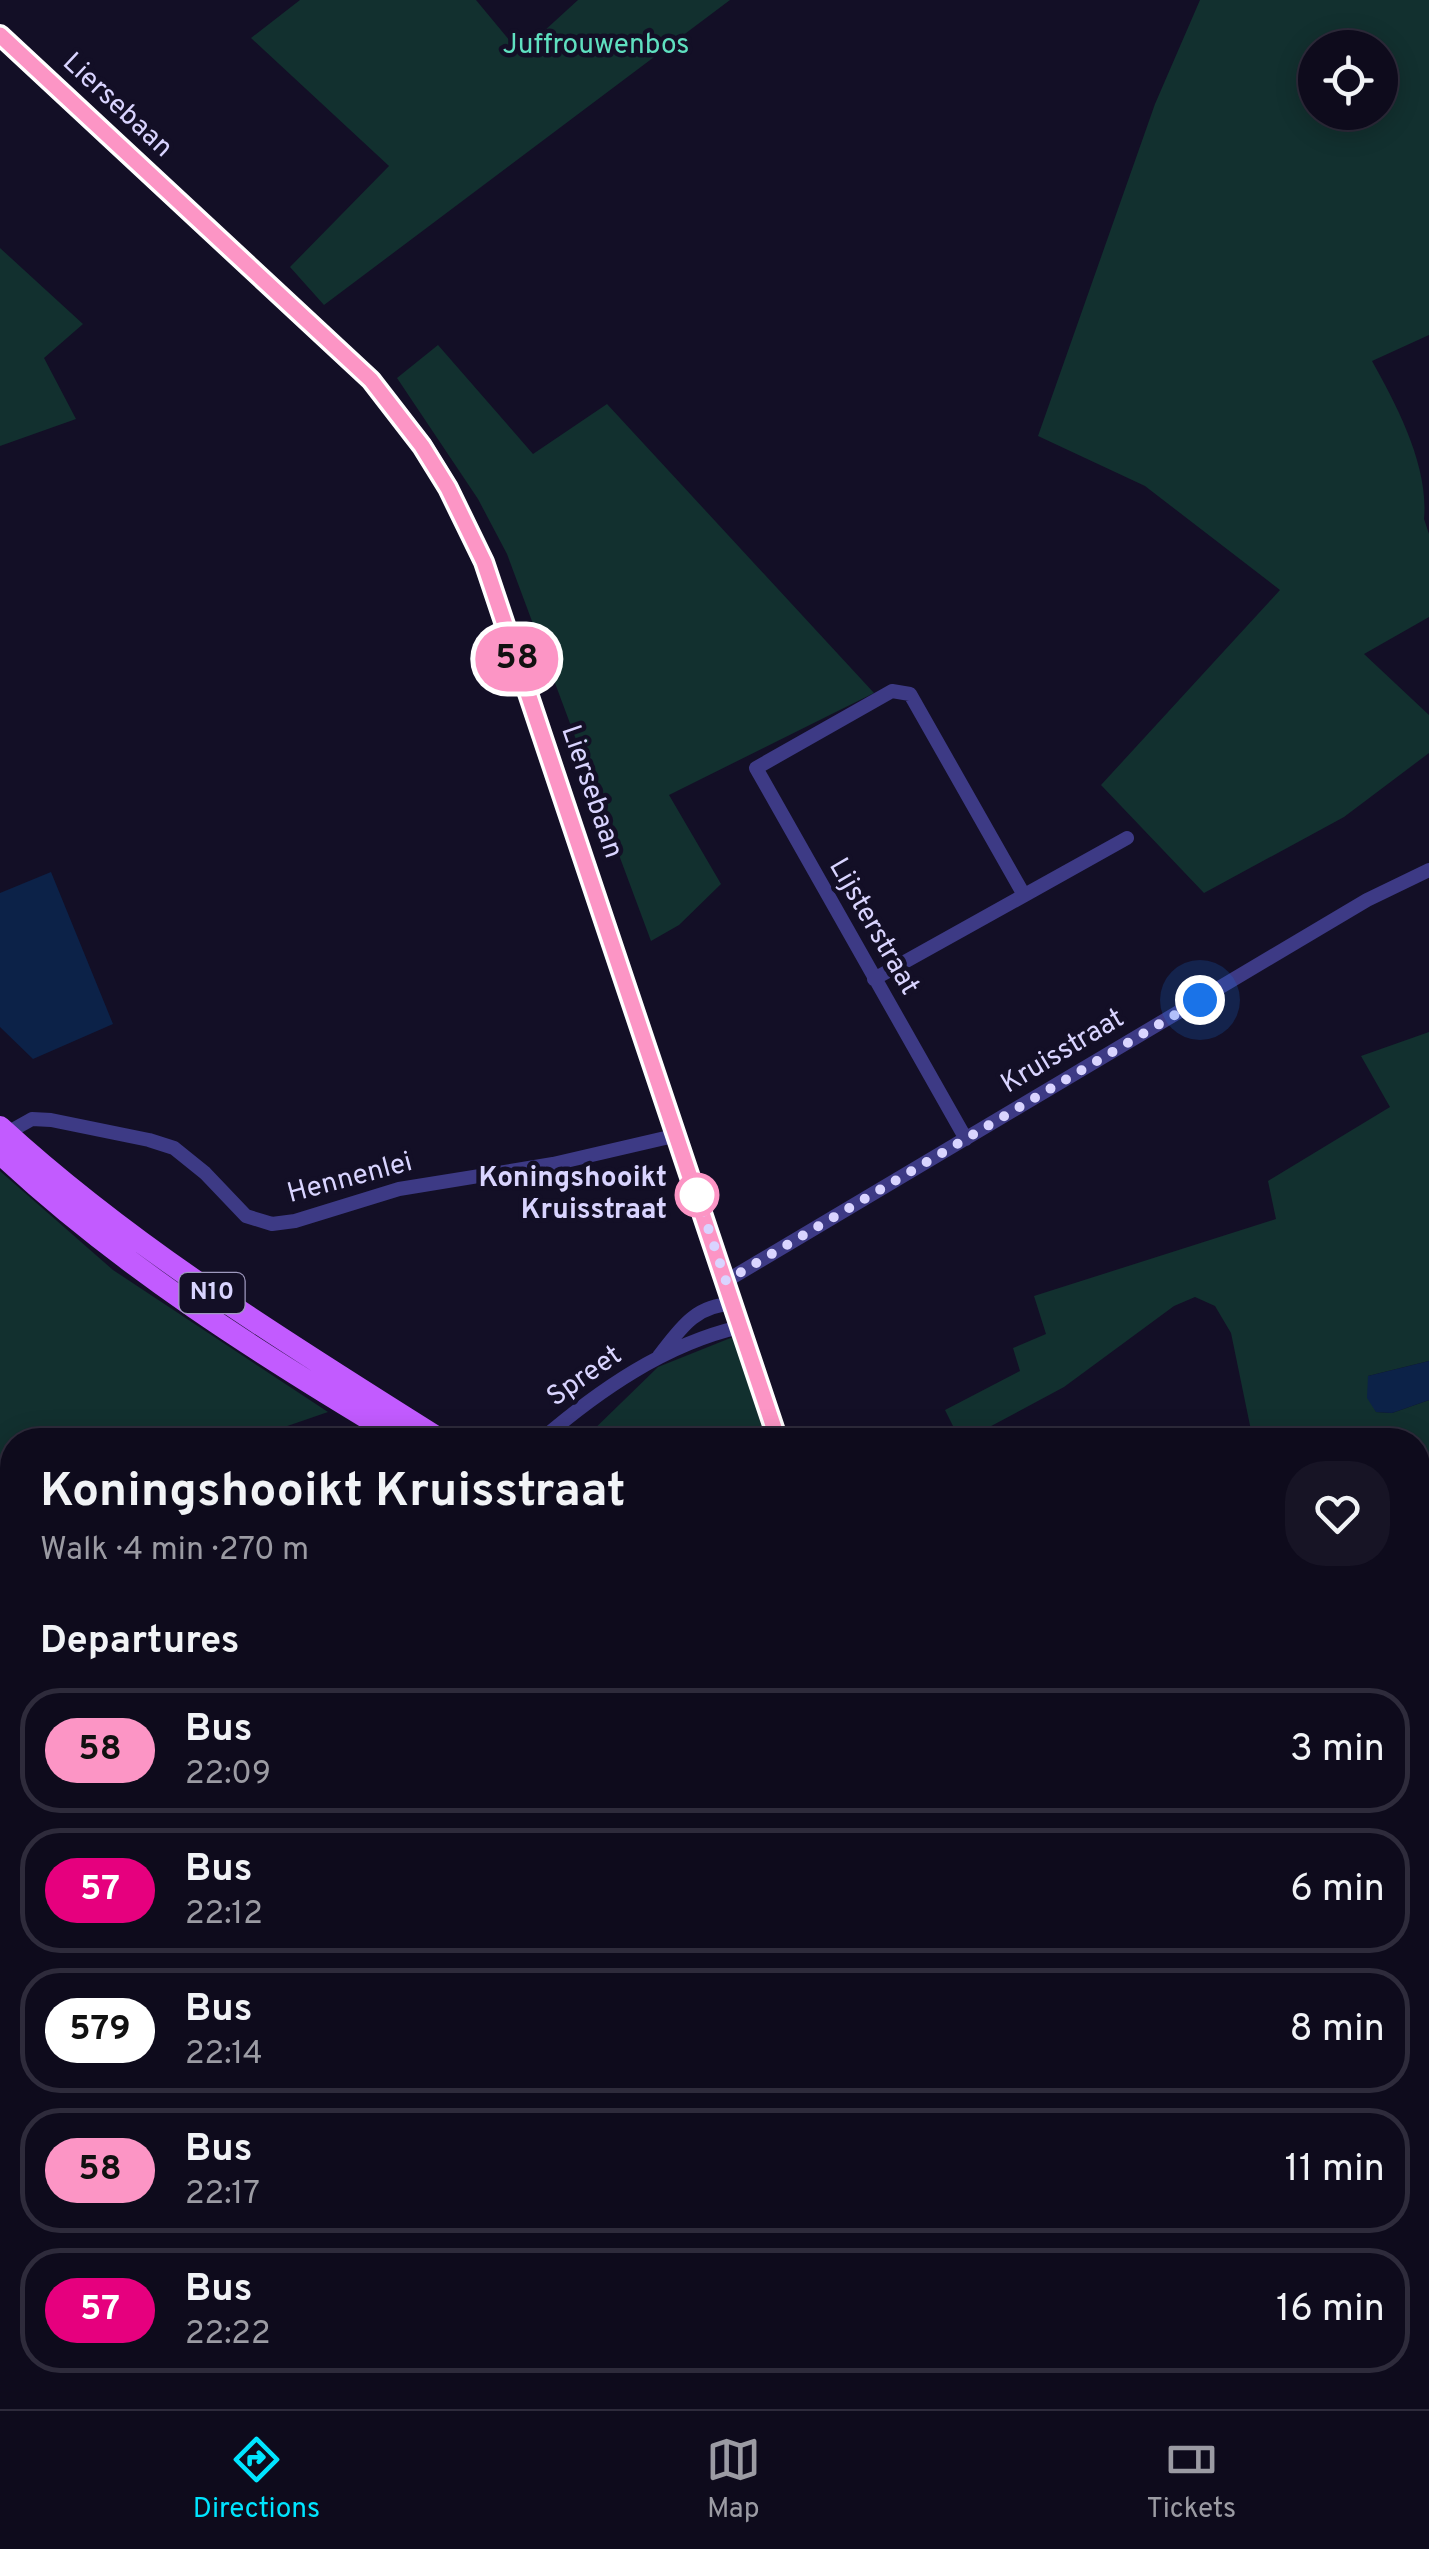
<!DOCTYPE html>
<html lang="en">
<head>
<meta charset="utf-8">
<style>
	body { margin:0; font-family:Overpass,sans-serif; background:#171425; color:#f1f3f6; height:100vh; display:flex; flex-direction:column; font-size:38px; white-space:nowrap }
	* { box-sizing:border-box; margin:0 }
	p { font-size:32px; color:#9b9ba3 }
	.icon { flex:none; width:55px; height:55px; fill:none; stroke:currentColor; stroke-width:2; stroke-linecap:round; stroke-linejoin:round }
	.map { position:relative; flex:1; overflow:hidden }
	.drawer { position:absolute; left:0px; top:1428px; width:1430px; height:982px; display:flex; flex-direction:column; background:#0e0b1c; border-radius:40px 40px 0 0; box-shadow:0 5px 25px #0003,0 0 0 2px #2e2b3b }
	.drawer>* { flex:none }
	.badge { padding:0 20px; border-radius:32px; font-size:35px; line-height:65px }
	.fabs { position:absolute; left:1298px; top:30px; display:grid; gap:20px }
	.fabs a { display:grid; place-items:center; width:100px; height:100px; border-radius:50%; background:#0e0b1c; box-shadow:0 5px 25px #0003,0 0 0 2px #2e2b3b; font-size:50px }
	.you { position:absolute; width:50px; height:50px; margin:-25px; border:8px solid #fff; border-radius:50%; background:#1a73e8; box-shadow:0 0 0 15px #1a73e833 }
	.map>.badge { position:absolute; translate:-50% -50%; box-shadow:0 0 0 5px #fff }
	h2 { padding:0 40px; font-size:38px; line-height:90px }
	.round { display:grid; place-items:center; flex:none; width:105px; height:105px; border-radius:40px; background:#171425 }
	.overview { display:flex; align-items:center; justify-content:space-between; height:170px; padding:0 40px }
	h1 { font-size:48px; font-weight:700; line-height:75px }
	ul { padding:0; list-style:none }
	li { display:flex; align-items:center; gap:30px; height:125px; margin:0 20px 15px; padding:0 20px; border:5px solid #2e2b3b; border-radius:40px }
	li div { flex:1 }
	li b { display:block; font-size:38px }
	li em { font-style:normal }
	li .badge { min-width:110px; font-weight:700; text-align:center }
	.menu { display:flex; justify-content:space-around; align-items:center; height:140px; border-top:2px solid #2e2b3b; background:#0e0b1c; font-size:28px; color:#9b9ba3 }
	.menu a { display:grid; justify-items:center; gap:5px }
	.menu .selected { color:#00e5ff }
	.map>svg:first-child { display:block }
</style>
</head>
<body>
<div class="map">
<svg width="1429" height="2409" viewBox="0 0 1429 2409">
	<rect width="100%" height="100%" fill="#130f26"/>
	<!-- green -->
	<path fill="#12302f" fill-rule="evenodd" d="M300 0H476L520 53 578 0H730L324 305 290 267 389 166 251 38Z
		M1200 0H1429V335L1372 361C1397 406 1429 466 1424 519L1429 534V617L1364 654 1429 715V753L1344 817 1204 893 1101 785 1280 590 1145 486 1038 436 1155 104ZM1315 48H1380V112H1315Z
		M0 248 83 324 44 358 76 419 0 446Z
		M438 345 533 454 607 404 874 693 669 795 721 884 679 925 651 941 507 554 478 499 397 378Z
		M1429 1032V1361L1368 1376 1376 1412 1392 1413 1429 1400V1776L1418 1765V1440H1253L1231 1333 1215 1306 1195 1297 1174 1306 1064 1387 965 1440H960L945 1410 1020 1371 1013 1348 1046 1334 1034 1296 1276 1219 1268 1181 1390 1107 1361 1056Z
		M0 1171 113 1270 328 1412 247 1440H12V1688L0 1700Z
		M733 1337 766 1440H583L658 1367Z
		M1429 1900V2209L1418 2195V1909Z
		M12 2219V2349L0 2324V2226Z
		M36 2398H181L186 2409H42Z
		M585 2398H768L750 2409H593Z
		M1018 2398H1322L1330 2409H1009Z"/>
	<!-- water -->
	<path fill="#0c2248" d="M51 872 113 1024 33 1059 0 1027V893Z
		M1429 1361V1400L1392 1413 1376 1412 1367 1398 1368 1376Z"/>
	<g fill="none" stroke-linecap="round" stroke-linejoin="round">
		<!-- street -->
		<path stroke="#3d3a85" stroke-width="14" d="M874 979 1127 838
			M7 1133 32 1119 51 1120 149 1140 174 1148 205 1173 246 1216 272 1224 295 1221 399 1189 553 1164 678 1135
			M966 1139 756 768 892 691 910 694 1024 895
			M726 1281 1367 900 1429 870
			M659 1356C680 1329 695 1305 732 1304
			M541 1440C598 1391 665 1344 740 1327
			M0 1912 12 1892"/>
		<!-- secondary -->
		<path stroke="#6f6bff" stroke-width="20" d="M0 35 371 380 422 445 448 487 484 563 778 1440"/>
		<!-- primary -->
		<path stroke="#c25bff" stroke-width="22" d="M0 1127C133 1249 289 1344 441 1440
			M0 1153C120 1266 263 1356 404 1440
			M1418 2230 1429 2244
			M1418 2265 1429 2279"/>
	</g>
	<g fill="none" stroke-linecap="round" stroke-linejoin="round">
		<!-- line casing -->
		<g stroke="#fff" stroke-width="22">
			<path id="line" d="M0 35 371 380 422 446 448 488 484 562 778 1440"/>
		</g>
		<!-- line -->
		<use href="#line" stroke="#fc95c5" stroke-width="15"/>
		<!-- walk -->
		<path stroke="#d9d4ff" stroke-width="10" stroke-dasharray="0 18" d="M697 1195 726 1281 1200 1000"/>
	</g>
	<!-- markers -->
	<circle fill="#fff" stroke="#fc95c5" stroke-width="5" cx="697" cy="1195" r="20"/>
	<g text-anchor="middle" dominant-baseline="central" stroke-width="9" stroke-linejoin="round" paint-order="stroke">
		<!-- shield labels -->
		<rect fill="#130f26" stroke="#9e99be" stroke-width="2.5" x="179.5" y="1273" width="65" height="40" rx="8"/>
		<g font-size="25" font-weight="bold" fill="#d9d4ff">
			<text x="212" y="1293">N10</text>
		</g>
		<!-- park labels -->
		<g font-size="28" fill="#5fe0c0" stroke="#130f26">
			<text x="596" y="46">Juffrouwenbos</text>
		</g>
		<!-- street labels -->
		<g font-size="28" fill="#d9d4ff" stroke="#130f26">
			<text transform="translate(117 106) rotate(43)">Liersebaan</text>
			<text transform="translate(591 792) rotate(71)">Liersebaan</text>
			<text transform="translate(873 927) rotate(60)">Lijsterstraat</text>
			<text transform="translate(1063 1052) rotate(-31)">Kruisstraat</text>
			<text transform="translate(350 1179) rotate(-15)">Hennenlei</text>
			<text transform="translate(585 1377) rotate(-35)">Spreet</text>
		</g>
		<!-- stop labels -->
		<g font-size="28" font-weight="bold" fill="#d9d4ff" stroke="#130f26" text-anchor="end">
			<text x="667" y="1179">Koningshooikt<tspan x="667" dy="32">Kruisstraat</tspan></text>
		</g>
	</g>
</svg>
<div class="fabs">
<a><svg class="icon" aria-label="locate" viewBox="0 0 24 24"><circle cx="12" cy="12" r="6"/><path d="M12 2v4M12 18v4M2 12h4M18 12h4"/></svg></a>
</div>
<div class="you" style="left:1200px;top:1000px"></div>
<b class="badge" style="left:517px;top:659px;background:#fc95c5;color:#111">58</b>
<section class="drawer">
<div class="overview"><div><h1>Koningshooikt Kruisstraat</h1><p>Walk · 4 min · 270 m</p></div><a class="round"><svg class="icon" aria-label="heart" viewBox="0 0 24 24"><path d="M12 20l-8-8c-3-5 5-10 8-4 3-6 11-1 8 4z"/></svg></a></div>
<h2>Departures</h2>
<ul>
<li><span class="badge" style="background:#fc95c5;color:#111">58</span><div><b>Bus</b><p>22:09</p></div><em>3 min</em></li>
<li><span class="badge" style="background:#e6007e;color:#fff">57</span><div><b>Bus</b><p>22:12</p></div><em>6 min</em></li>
<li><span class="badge" style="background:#fff;color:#111">579</span><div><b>Bus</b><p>22:14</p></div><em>8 min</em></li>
<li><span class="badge" style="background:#fc95c5;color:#111">58</span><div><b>Bus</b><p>22:17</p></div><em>11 min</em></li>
<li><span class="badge" style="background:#e6007e;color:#fff">57</span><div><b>Bus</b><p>22:22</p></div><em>16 min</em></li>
</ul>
</section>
</div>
<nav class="menu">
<a class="selected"><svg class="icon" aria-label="directions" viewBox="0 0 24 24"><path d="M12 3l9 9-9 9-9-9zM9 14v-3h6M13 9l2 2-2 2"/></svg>Directions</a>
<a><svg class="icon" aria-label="map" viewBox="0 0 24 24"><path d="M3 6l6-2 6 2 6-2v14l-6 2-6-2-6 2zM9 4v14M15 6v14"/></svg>Map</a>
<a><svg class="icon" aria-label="tickets" viewBox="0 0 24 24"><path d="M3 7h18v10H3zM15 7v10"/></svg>Tickets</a>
</nav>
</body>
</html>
